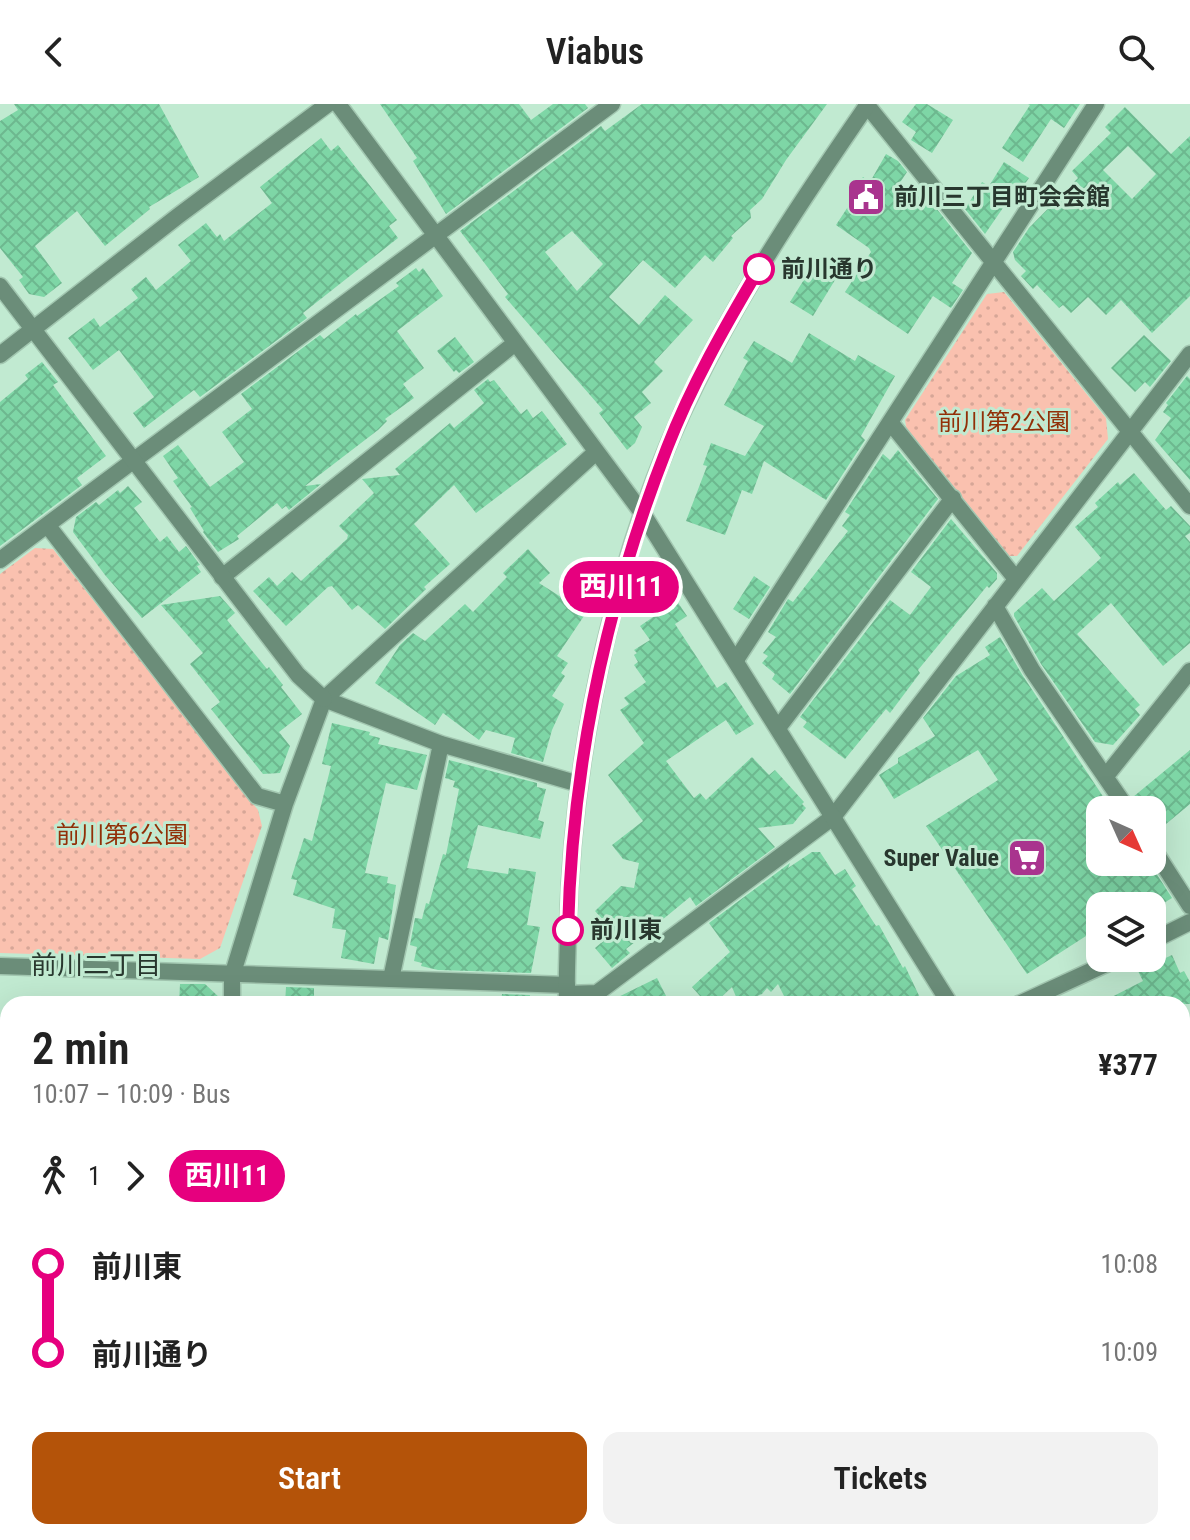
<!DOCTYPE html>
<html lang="en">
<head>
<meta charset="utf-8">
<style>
	body { margin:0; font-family:"Roboto Condensed","Noto Sans JP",sans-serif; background:#f2f2f2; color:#222; height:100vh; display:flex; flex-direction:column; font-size:30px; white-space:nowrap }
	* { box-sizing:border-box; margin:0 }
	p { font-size:26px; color:#767676 }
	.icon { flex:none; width:44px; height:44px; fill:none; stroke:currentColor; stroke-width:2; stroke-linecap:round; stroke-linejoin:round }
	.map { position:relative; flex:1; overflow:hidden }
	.details { position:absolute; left:0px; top:892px; width:1190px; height:544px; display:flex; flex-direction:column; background:#fff; border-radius:24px 24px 0 0; box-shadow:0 8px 32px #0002 }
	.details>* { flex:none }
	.badge { padding:0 16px; border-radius:26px; font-size:28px; line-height:52px }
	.needle { width:52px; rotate:135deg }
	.fabs { position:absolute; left:1086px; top:692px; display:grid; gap:16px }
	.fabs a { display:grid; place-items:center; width:80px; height:80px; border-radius:16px; background:#fff; box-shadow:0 8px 32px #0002; font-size:40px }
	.map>.badge { position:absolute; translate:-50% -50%; box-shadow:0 0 0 4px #fff }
	.legs { display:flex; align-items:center; gap:12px; height:88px; padding:0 32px; font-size:26px }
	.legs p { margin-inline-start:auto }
	.overview { display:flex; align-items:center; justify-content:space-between; height:136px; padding:0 32px }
	h1 { font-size:44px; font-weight:600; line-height:60px }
	.primary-button { display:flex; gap:16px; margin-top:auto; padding:16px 32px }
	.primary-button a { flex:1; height:92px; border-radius:16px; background:#b45309; color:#fff; font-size:32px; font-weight:600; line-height:92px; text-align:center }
	.primary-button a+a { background:#f2f2f2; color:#222 }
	ul { padding:0 32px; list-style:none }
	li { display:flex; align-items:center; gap:28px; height:88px; font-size:30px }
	li i { display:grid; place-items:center; width:12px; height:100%; margin:0 10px; background:currentColor }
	li i::after { content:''; width:20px; height:20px; margin:-10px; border:6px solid; border-radius:50%; background:#fff }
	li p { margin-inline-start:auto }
	li:first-child i { background:linear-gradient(#0000 50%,currentColor 0) }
	li:last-child i { background:linear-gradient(currentColor 50%,#0000 0) }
	header { display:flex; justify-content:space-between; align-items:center; height:104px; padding:0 32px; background:#fff; font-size:36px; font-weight:600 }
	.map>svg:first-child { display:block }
</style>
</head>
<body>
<header><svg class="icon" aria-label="back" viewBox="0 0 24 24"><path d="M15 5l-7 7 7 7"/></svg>Viabus<svg class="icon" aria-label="search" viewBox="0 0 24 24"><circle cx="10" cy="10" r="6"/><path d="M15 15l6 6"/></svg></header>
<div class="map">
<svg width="1190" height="1436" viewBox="0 0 1190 1436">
	<defs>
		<pattern id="park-dots" width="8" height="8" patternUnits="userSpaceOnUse" patternTransform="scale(2)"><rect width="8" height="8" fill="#fac1af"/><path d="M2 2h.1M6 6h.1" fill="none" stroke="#d6a697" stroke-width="1.8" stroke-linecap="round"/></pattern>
		<pattern id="building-cross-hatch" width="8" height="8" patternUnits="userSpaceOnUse" patternTransform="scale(2)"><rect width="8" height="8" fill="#7ed6a6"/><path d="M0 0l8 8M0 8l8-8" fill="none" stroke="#6db88f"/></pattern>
	</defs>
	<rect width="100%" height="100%" fill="#c1ead1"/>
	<!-- park -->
	<path fill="url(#park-dots)" d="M1004 188 1106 314 1108 335 1017 452H1006L907 328 905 316 987 190Z
		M35 444 53 445 258 706 262 722 220 844 200 855 0 849V470Z"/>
	<!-- building -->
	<path fill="url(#building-cross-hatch)" fill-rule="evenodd" d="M14 0H159L199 73 149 103 150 105 105 142 77 107 35 142 62 179 44 193 29 190 19 176 23 173 0 144V17L18 6Z
		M380 0H519L531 16 553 0H585L588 4 446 110 413 57 417 54Z
		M642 0H827L786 56 762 95 750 106 751 114 731 132 733 134 713 158 705 151 675 184 643 156 609 193 639 221 665 191 693 216 654 258 663 267 642 288 651 299 634 313 642 323 635 339 627 346 599 309 603 306 505 193 508 190 460 127 601 22 605 27ZM572 127 603 160 577 187 545 148Z
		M916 0H927L953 16 932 49 911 36 916 28 902 18Z
		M1028 0H1080L1064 24 1051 15 1023 58 1002 44 1030 1Z
		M1125 3 1171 50 1190 32V192L1152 229 1121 196 1106 211 1088 193 1071 209 1063 201 1059 204 1037 181 1033 185 1021 172 1026 167 1015 156 1013 148 1029 124 1078 74 1072 67 1111 29 1105 23ZM1128 42 1156 70 1132 95 1103 66Z
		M321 34 331 47 338 41 397 116 389 122 398 134 303 209 307 214 200 293 194 286 144 324 133 309 154 293 119 246 93 266 68 234 94 214 100 223 138 194 131 185 146 173 156 186 191 157 178 141 206 119 217 133 220 130 224 137 272 99 260 83Z
		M886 50 898 57 907 68 899 80 936 104 972 149 952 179 963 186 951 204 933 192 908 230 845 188 871 148 869 144 836 121 853 95 849 92 863 73 870 78Z
		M1004 58 1029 74 1008 104 1007 98 985 130 965 105 982 78 989 82Z
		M817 163 835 176 813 212 790 198 805 174 808 177Z
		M416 164 419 168 423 164 443 192 397 227 424 264 403 280 414 294 385 315 387 317 378 326 305 382 321 380 289 406 286 402 282 405 277 399 237 432 239 435 218 448 203 428 204 427 190 404 192 403 173 377 178 374 163 352 178 341 210 383 244 358 222 328 252 305 241 290 320 231 324 235 356 210 357 212 399 182 396 179Z
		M809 229 855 257 858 251 895 272 861 332 865 336 826 396 764 357 752 390 742 386 725 431 686 417 707 362 703 361 711 339 745 352 764 322 724 301 748 257 743 254 754 237 792 259Z
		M1144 231 1171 257 1150 283 1145 278 1135 288 1111 264Z
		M455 233 474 258 459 269 456 266 454 268 437 247Z
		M42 258 58 278 53 281 106 352 77 374 82 381 0 442V298L28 275 25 271Z
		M1187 272 1190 275V376L1155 336 1171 314 1163 308 1168 301 1166 299Z
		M488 275 490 278 494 276 521 310 527 305 533 314 542 307 567 340 476 409 454 381 414 420 450 460 424 483 426 485 385 525 358 501 352 506 332 482 328 483 286 522 253 487 269 473 277 482 292 468 301 477 347 435 348 431 339 422 374 389 362 375 400 371 395 365 450 319 454 324 484 299 474 286Z
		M898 346 938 395 790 590 772 575 775 570 762 559 768 552 763 549 776 533 768 528 788 495 793 498 848 427 842 422 850 411 845 408 883 350 890 356Z
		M1134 369 1166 406 1171 402 1190 422V429L1185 432 1190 438V539L1163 562 1111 499 1077 530 1140 601 1135 605 1140 611 1113 641 1095 638 1041 560 1014 512V509L1042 484 1054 497 1101 454 1075 423 1098 403 1095 399 1118 378 1120 381Z
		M128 382 142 398 134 404 160 438 167 432 179 448 186 442 200 461 197 462 201 468 142 514 105 471 73 428 76 413 96 398 99 401 118 386 120 389Z
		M951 415 997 469V475L989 484 987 482 918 566 920 569 890 609 886 605 845 655 803 623 807 618 800 613 890 496 910 511 931 483 911 468Z
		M528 445 550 469 539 479 586 509 557 552 568 559 561 569 565 572 552 592 564 600 552 626 543 658 511 649 515 634 486 626 479 636 443 609 435 621 375 579 400 541 413 529 425 537 465 500 473 508 507 473 503 469Z
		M754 472 770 483 749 515 733 505Z
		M668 484 687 512 675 520 717 584 726 578 754 620 736 631 726 616 666 657 694 694 700 689 706 696 752 653 769 671 775 666 804 698 802 700 806 704 793 720 758 724 775 743 696 802 690 793 645 830 630 814 640 834 626 845 630 849 612 864 595 844 608 833 597 821 603 816 595 807 621 782 634 784 639 759 623 755 612 741 643 717 608 671 644 639 620 606 629 600 624 594 646 578 634 561 638 558 634 551 637 549 634 546 650 536 640 522 659 509 650 496Z
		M220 492 235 509 227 516 267 565 269 563 283 581 281 583 302 610 279 628 290 642 280 669 263 670 211 605 220 598 190 560 203 549 161 501Z
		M1000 533 1023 572 1112 706H1100V758H1149L1172 794 1159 802H1100V823L1027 870 926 722 998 676 978 646 894 695 879 671 898 659V654L935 632 923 614 956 572 990 551 985 543Z
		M332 619 370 628 369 631 380 634 378 640 427 651 417 686 386 679 365 769 388 773 387 779 396 781 388 836 379 833 374 860 341 854 346 826 332 824 335 805 293 791 297 776 291 775 304 734 312 737 331 662 322 660Z
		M1190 646V700L1160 725 1152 714V706H1139L1133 693Z
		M449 656 537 679V683L546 685 538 716 544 718 540 735 478 721 467 764 508 770 509 764 536 768 527 821 540 823 531 869 438 866 421 862 422 859 414 857 417 843 410 841 415 814 422 815 426 799 429 800 443 750 446 751 459 685 453 683 455 677 445 674Z
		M812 748H820L835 771 845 765 856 782 852 785 876 822 879 821 903 864 905 862 923 900H788L778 880 771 888 767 884 762 890 739 900 732 883 714 900H707L692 883 730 848 709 819 790 759 788 764Z
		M1172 851 1180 869 1184 867 1190 878V900H1098L1143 877 1138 867Z
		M657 874 670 900H604Z
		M180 880H205L221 895V900H179Z
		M286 883 314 884V900H285Z
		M502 890 530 891 529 900H501Z"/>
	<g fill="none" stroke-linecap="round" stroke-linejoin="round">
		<!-- minor casing -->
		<g stroke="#a2c6b0" stroke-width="19">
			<path id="minor" d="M338 0 643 410
				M866 0 1190 402
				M890 318 1016 475
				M48 422 257 692 285 700
				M0 456 612 0
				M222 473 514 240
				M995 502 1032 566 1128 706
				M736 556 1096 0
				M324 595 441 640 579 680
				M778 624 953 394
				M1106 672 1190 567
				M1152 743 1190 802
				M0 862 567 881
				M391 875 441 640
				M567 890 597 889 833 713 1190 250
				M232 900V872L285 700 324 595 596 348
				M1182 1162H1190
				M0 1230H8
				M1182 1379 1190 1378
				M266 1428 267 1436
				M992 1428 1004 1436
				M902 1436 908 1428
				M1157 1436V1428"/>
		</g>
		<!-- tertiary casing -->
		<g stroke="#a2c6b0" stroke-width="19">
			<path id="tertiary" d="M0 182 298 571 324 595
				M0 251 178 112 328 0
				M643 410 950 900
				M1152 837 1190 818
				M567 900C566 874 568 847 568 821 573 644 617 437 697 278 745 180 806 90 868 0
				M1019 900 1119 854
				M0 1034H8
				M1182 1034H1190
				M626 1428 627 1436"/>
		</g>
		<!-- minor -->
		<use href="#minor" stroke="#6b8d79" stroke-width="16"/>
		<!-- tertiary -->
		<use href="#tertiary" stroke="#6b8d79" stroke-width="16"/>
	</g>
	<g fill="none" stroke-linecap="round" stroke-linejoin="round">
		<!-- line-1 casing -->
		<g stroke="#fff" stroke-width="18">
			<path id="line-1" d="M568 826C572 661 607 497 667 344 691 282 725 222 759 165"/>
		</g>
		<!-- line-1 -->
		<use href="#line-1" stroke="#e6007e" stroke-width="12"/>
	</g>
	<!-- icons -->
	<defs>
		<g id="civic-square" transform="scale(2)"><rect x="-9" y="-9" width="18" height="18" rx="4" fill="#a9348e" stroke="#c1ead1"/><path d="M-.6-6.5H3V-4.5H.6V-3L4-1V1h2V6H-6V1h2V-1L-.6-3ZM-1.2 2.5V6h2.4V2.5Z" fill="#fff"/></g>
		<g id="supermarket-square" transform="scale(2)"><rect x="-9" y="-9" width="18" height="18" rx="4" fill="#a9348e" stroke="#c1ead1"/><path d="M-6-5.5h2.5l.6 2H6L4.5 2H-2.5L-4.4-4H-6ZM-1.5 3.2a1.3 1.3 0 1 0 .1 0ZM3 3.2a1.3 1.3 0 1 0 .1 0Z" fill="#fff"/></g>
	</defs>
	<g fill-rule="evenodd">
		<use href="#civic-square" x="866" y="93"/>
		<use href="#supermarket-square" x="1027" y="754"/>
	</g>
	<!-- markers -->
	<g fill="#fff" stroke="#e6007e" stroke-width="4">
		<circle cx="759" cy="165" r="14"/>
		<circle cx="568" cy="826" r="14"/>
	</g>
	<g text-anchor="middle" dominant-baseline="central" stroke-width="6" stroke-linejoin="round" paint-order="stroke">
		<!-- poi labels -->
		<g font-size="24" font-weight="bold" fill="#28372e" stroke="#c1ead1" text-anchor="start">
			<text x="894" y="93">前川三丁目町会会館</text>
			<text x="999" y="754" text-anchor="end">Super Value</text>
		</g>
		<!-- stop labels -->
		<g font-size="24" font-weight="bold" fill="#28372e" stroke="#c1ead1" text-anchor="start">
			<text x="781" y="165">前川通り</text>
			<text x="590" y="826">前川東</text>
		</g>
		<!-- park labels -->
		<g font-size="24" fill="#922f07" stroke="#c1ead1">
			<text x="1004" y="318">前川第2公園</text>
			<text x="122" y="731">前川第6公園</text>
		</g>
		<!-- neighbourhood labels -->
		<g font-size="26" fill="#28372e" stroke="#c1ead1">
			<text x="96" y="861">前川二丁目</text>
		</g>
	</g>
</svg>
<div class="fabs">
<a><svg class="needle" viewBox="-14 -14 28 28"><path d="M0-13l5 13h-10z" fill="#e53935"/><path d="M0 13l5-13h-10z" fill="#767676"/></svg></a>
<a><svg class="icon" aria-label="layers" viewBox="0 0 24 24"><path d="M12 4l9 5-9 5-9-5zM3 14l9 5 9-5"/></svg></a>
</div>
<b class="badge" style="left:621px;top:483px;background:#e6007e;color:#fff">西川11</b>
<section class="details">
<div class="overview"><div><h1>2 min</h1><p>10:07 – 10:09 · Bus</p></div><b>¥377</b></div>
<div class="legs"><svg class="icon" aria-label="walk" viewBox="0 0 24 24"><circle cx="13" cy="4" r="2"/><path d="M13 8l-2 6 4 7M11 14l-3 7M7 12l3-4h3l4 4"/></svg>1<svg class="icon" aria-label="forward" viewBox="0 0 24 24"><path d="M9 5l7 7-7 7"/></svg><b class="badge" style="background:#e6007e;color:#fff">西川11</b></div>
<ul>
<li><i style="color:#e6007e"></i><b>前川東</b><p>10:08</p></li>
<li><i style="color:#e6007e"></i><b>前川通り</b><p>10:09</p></li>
</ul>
<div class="primary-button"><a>Start</a><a>Tickets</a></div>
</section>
</div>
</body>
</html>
